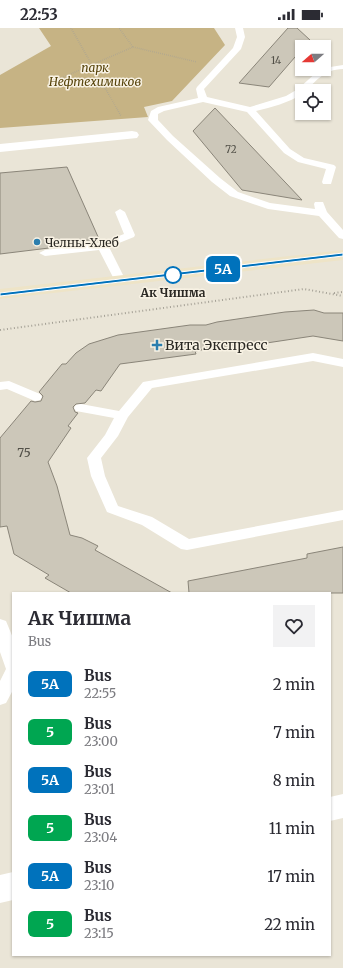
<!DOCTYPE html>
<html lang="en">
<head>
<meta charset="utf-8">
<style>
	body { margin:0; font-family:Merriweather,serif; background:#f2f2f3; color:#2b2b33; height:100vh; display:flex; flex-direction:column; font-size:15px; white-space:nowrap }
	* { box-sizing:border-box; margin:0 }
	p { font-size:13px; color:#7c7c81 }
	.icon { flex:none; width:22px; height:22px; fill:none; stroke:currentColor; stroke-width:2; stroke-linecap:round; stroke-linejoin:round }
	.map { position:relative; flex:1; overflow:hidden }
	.drawer { position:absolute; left:12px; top:564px; width:319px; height:364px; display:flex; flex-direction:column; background:#fff; border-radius:0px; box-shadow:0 1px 3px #0004 }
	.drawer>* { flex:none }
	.badge { padding:0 8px; border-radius:6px; font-size:14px; line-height:26px }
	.needle { width:26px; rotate:250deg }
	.fabs { position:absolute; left:295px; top:12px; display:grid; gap:8px }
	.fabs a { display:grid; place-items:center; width:36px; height:36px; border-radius:0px; background:#fff; box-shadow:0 1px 3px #0004; font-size:20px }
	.map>.badge { position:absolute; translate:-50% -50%; box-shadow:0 0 0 2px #fff }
	.round { display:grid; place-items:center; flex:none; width:42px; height:42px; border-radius:0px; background:#f2f2f3 }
	.overview { display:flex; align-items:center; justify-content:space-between; height:68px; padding:0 16px }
	h1 { font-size:19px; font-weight:700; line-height:30px }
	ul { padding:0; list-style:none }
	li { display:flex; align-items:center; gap:12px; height:48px; padding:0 16px }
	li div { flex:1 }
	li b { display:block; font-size:15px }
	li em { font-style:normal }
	li .badge { min-width:44px; font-weight:700; text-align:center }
	.status { display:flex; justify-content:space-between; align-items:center; height:28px; padding:0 20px; background:#fff; direction:ltr }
	.status svg { height:11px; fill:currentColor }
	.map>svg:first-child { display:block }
</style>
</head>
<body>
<div class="status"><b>22:53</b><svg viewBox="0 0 49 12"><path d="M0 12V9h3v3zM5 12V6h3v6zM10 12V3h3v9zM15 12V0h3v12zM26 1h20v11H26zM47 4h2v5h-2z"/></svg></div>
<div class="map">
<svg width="343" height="940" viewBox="0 0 343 940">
	<rect width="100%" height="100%" fill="#eae5d7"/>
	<!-- green -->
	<path fill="#c6b384" d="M39 0H214L225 17 172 73 144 79 148 89 0 100V47L51 18Z"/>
	<!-- building -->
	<path fill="#ccc7b9" stroke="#8a8579" d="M288 0H297L310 12 304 19H302V21L269 59 239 55Z
		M215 80 302 172 242 162 193 103Z
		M67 139 99 211 48 216 49 220 0 226V145Z
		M314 282 324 285H343V313L313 308 240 319 238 316 195 323 196 326 120 336 101 363 96 362 85 375 76 376 73 379 75 384 78 385 68 398 71 400 48 434 57 458 70 507 82 510 98 518 95 522 172 565H71L45 550 49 547 14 526 7 498 0 499V410L31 373 35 374 41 373 43 368 39 364 62 336H66L76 325 89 316 118 307 190 297H206L217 294 285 284Z
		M343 519V565H189L188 553 307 530V526Z"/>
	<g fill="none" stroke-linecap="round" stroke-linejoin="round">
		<!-- path-far1 -->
		<path stroke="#a5a196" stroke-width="1.5" stroke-dasharray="0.5 1.5" stroke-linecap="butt" d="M71 0 121 88
			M133 19 197 34
			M105 60 59 51 133 19 119 0"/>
		<!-- path -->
		<path stroke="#a5a196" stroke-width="2" stroke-dasharray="1 2.5" stroke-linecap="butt" d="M334 265 343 264
			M0 302 304 261 343 268"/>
		<!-- lane -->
		<path fill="#fff" fill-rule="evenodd" d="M235 0H243L245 9 241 21 204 61 207 69 250 79 286 68 298 61 318 43 324 41V40L343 37V41C323 42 319 51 305 63H302V66C288 75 272 79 256 83L290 121 304 130 334 137 336 139 331 156H323L322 154 326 141 298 134 284 125 247 84 203 74 164 83 158 86V92L173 108 220 150 238 164 270 175 315 181 314 176 315 174H323L327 184 343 202V211L339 210 319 188 268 181 230 168 212 154 167 112 148 92 151 83 158 79 198 70 196 61 197 59 233 20 237 9Z
			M120 181 125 184 135 207 134 209 109 219 126 253 124 255H116L99 222 45 228 39 225 45 222 101 215 124 206 115 184Z
			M313 325 343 331V339L313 333 152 360 128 389 118 408 101 430 105 448 118 478 152 489 189 511 343 482V492L187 522 181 521 142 497 107 484 91 448 87 430 105 407 114 390 76 383 74 380 76 377 81 376 119 383 143 354Z
			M9 353 40 366 42 369 40 372 35 373 7 361 0 362V354Z
			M0 591 6 593 13 610V662L6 675 0 677V653L6 641 0 624Z"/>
		<!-- street -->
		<path fill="#fff" fill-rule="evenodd" d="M132 103 137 104 139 107 137 110 0 124V116Z
			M343 766V790L330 793V769Z
			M13 844V872L0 875V847Z"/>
		<!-- secondary -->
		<path fill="#eee4c7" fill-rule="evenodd" d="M343 222V232L0 271V261Z"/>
	</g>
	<!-- line -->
	<path fill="#0072bc" stroke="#fff" d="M343 225V228L0 268V265Z"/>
	<!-- markers -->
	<g fill="#2b7eae" stroke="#f8f2e4" stroke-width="1.5">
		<circle cx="37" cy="214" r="4"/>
		<path d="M155 311h4v4h4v4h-4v4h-4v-4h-4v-4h4z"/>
	</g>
	<circle fill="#fff" stroke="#0072bc" stroke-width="2" cx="173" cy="247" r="8"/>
	<g text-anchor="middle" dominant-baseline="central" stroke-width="3" stroke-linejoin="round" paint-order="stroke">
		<!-- far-number labels -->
		<g font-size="10" fill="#525048">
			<text x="276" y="32">14</text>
			<text x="231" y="121">72</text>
		</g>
		<!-- far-park labels -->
		<g font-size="12" font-style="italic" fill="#56430a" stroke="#f8f2e4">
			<text x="95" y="39">парк<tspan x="95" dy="14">Нефтехимиков</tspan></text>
		</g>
		<!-- far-poi labels -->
		<g font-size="12" fill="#2a2823" stroke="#f8f2e4" text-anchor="start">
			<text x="45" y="214">Челны-Хлеб</text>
		</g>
		<!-- far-stop labels -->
		<g font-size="12" font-weight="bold" fill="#2a2823" stroke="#f8f2e4">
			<text x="173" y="264">Ак Чишма</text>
		</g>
		<!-- number labels -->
		<g font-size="12" fill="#525048">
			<text x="24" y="424">75</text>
		</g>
		<!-- poi labels -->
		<g font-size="14" fill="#2a2823" stroke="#f8f2e4" text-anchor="start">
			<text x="165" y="317">Вита Экспресс</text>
		</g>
	</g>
</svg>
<div class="fabs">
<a><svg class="needle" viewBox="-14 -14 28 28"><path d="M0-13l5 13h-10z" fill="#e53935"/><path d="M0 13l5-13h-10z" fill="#7c7c81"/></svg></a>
<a><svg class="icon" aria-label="locate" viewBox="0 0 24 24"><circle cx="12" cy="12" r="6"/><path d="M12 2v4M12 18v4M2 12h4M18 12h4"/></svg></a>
</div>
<b class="badge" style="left:223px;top:241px;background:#0072bc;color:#fff">5А</b>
<section class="drawer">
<div class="overview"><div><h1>Ак Чишма</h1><p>Bus</p></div><a class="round"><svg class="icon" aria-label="heart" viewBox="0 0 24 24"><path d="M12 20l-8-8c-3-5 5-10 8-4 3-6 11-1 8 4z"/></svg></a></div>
<ul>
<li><span class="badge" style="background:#0072bc;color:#fff">5А</span><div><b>Bus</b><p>22:55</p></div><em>2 min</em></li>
<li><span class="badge" style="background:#00a651;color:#fff">5</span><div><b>Bus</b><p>23:00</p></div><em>7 min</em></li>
<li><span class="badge" style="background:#0072bc;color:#fff">5А</span><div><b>Bus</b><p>23:01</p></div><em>8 min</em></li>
<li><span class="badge" style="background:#00a651;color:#fff">5</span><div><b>Bus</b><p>23:04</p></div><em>11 min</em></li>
<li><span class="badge" style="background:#0072bc;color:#fff">5А</span><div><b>Bus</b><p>23:10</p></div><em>17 min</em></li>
<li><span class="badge" style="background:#00a651;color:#fff">5</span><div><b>Bus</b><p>23:15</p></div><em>22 min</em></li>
</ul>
</section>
</div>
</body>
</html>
